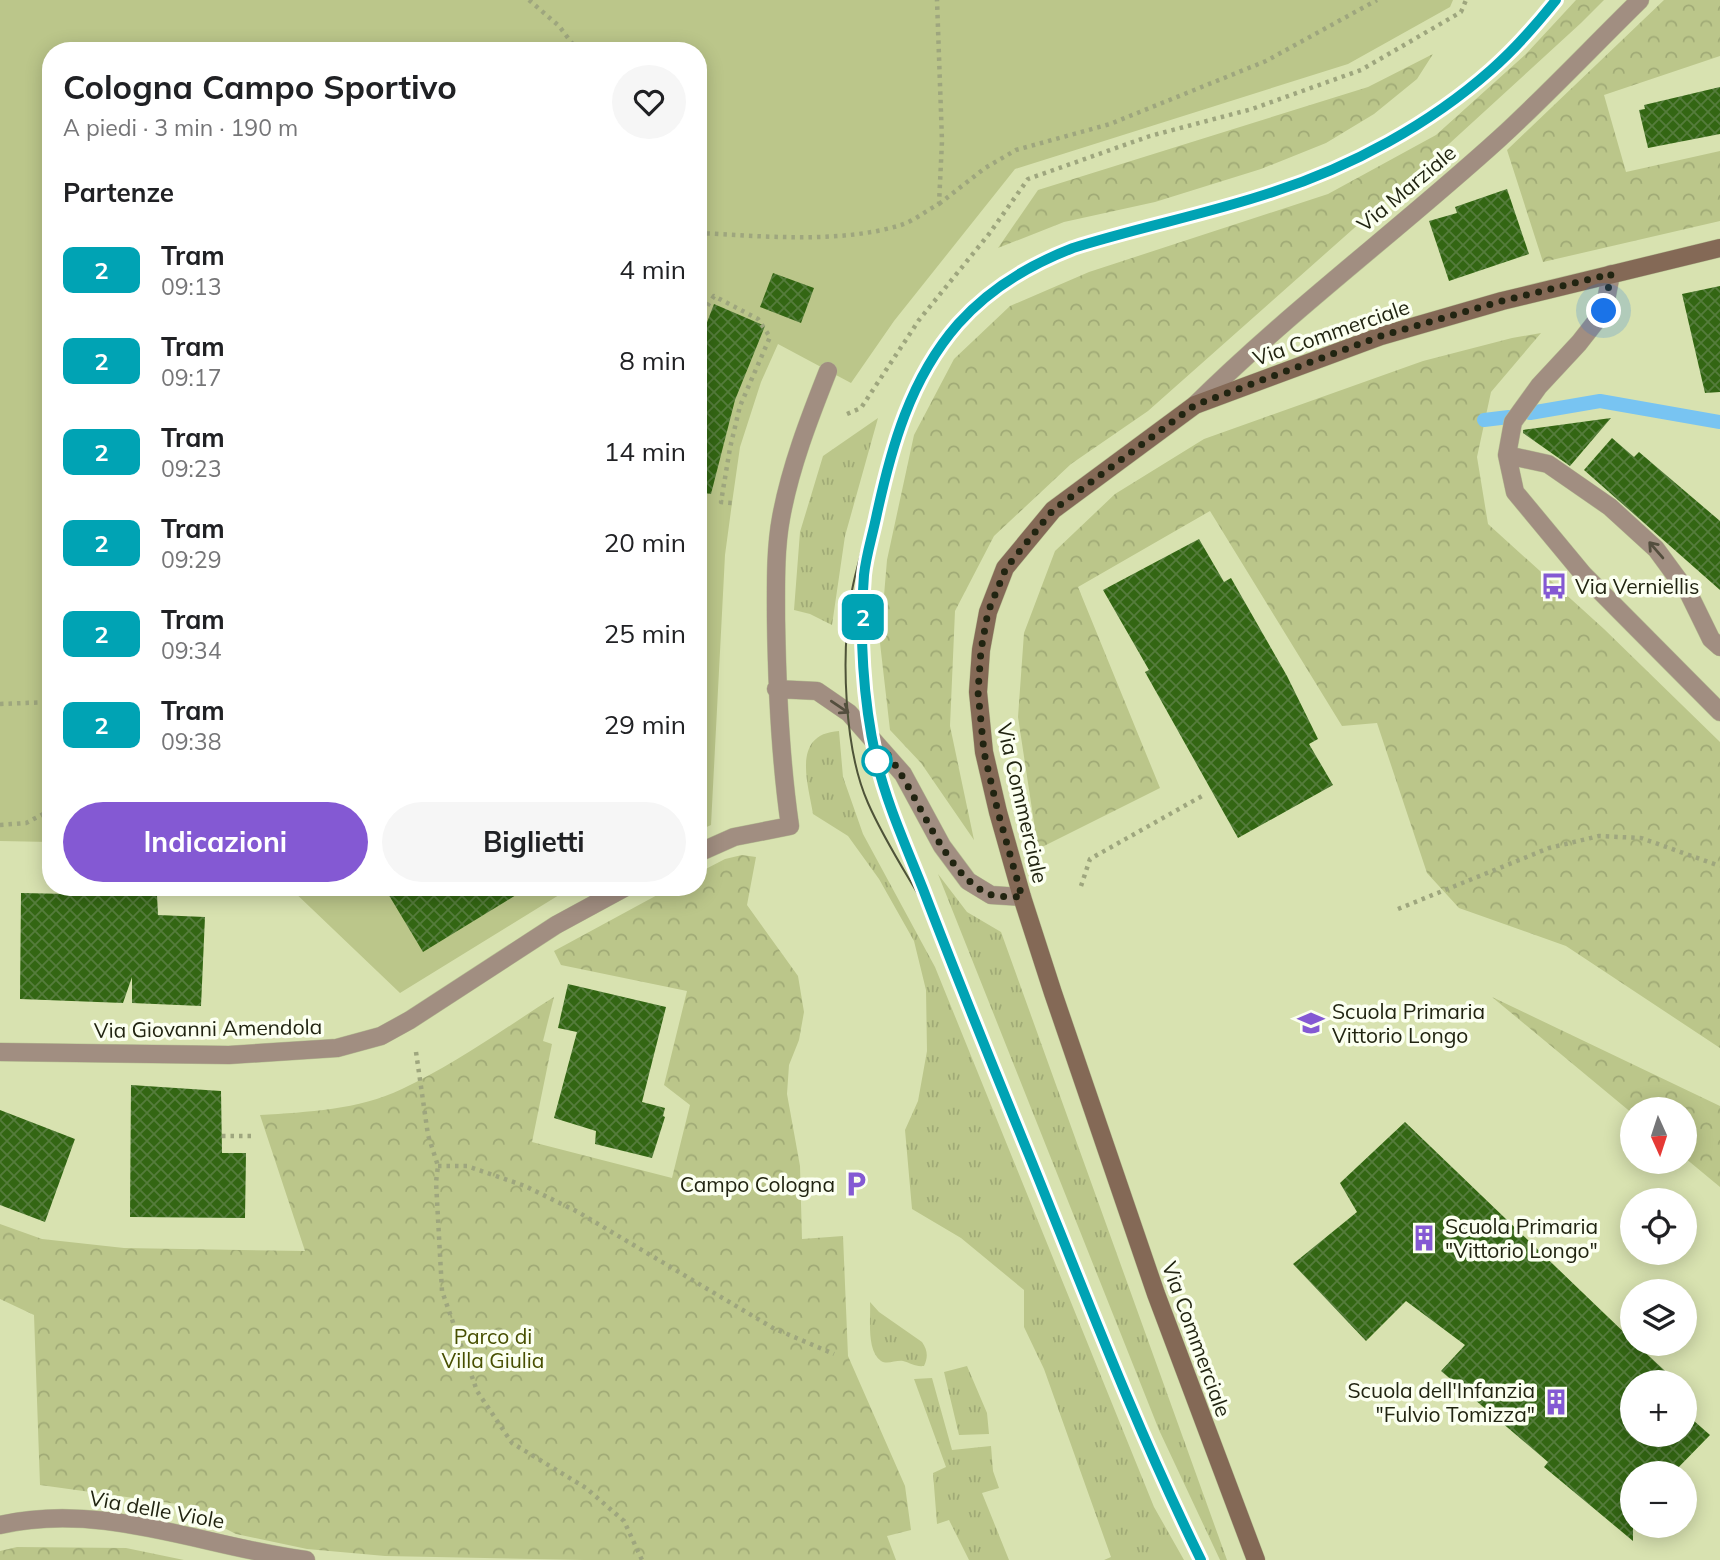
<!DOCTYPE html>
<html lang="it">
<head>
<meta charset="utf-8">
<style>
	body { margin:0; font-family:Mulish,sans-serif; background:#f6f6f6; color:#202124; height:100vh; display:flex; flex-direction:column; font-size:26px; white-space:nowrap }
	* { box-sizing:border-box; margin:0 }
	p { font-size:23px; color:#757577 }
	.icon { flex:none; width:38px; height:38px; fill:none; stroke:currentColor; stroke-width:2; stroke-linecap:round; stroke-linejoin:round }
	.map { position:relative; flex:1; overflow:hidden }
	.drawer { position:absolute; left:42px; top:42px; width:665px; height:854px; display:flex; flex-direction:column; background:#fff; border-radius:28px; box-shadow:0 4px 18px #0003 }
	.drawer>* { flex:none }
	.badge { padding:0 14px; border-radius:10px; font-size:24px; line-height:46px }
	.needle { width:46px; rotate:177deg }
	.controls { position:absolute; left:1620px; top:1097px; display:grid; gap:14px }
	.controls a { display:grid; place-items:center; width:77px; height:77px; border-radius:50%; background:#fff; box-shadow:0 4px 18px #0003; font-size:35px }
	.you { position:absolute; width:35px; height:35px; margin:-18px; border:5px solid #fff; border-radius:50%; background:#1a73e8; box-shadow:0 0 0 10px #1a73e833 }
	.map>.badge { position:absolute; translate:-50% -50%; box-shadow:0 0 0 4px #fff }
	h2 { padding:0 21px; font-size:26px; line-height:63px }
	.round { display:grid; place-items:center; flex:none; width:74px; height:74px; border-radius:37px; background:#f6f6f6 }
	.head { display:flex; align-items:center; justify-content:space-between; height:119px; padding:0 21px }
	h1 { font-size:33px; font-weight:700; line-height:52px }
	.cta { display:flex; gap:14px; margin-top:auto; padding:14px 21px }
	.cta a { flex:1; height:80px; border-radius:42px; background:#8459d3; color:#fff; font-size:28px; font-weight:700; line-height:80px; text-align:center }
	.cta a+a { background:#f6f6f6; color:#202124 }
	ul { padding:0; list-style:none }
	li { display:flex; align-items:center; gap:21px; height:91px; padding:0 21px }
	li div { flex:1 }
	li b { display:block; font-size:26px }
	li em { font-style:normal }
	li .badge { min-width:77px; font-weight:700; text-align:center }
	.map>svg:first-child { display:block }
</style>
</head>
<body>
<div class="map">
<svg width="1720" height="1560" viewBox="0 0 1720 1560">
	<defs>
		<pattern id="grass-tufts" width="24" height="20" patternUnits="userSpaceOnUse" patternTransform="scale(1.75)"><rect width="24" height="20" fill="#bbc68a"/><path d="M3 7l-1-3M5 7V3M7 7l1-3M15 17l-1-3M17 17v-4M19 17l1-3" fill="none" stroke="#a0aa76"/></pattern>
		<pattern id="forest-crowns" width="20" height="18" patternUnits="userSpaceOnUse" patternTransform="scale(1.75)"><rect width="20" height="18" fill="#bbc68a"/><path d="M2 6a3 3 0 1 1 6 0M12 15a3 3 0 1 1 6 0" fill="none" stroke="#a0aa76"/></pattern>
		<pattern id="building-cross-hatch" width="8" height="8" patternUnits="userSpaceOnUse" patternTransform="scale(1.75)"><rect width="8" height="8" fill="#336613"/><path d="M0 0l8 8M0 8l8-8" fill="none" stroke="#557c3c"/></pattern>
	</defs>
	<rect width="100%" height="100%" fill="#d8e2b0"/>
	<!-- grass -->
	<path fill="url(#grass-tufts)" d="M878 418 845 536 832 625 810 614 794 610 800 532 823 456Z
		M839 731 843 777 863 834 935 967 1154 1507 1184 1560H1104L1111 1557 1044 1369 1024 1327V1290L961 1238 912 1209 905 1130 918 1101 927 1051 926 990 914 941 879 879 848 836 813 814C808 783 791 734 839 731Z
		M938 874 967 912 1001 932 1227 1560H1220L1159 1430Z
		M870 1302 879 1312 922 1342C928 1351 928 1357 924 1366 915 1367 911 1363 903 1361 896 1360 887 1365 881 1361 866 1350 871 1319 870 1302Z
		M967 1366 987 1413 989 1434 959 1435 944 1372Z
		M932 1378 952 1450 991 1446 993 1471 999 1488 982 1493 1009 1560H969L949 1520 937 1524 933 1473 946 1467 914 1379Z"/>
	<!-- forest -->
	<path fill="url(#forest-crowns)" d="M1576 0H1604L1581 23 1450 143 1148 411 1071 464 994 536 955 611 950 726 974 840 921 763 890 730 880 643 887 560 914 435 954 359 1010 306 1089 272 1328 194 1436 135 1526 54Z
		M1664 0H1720V56L1604 95 1626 172 1720 151V221L1543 262 1507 150Z
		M1433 54 1417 79 1374 114 1326 143 1261 169 1155 202 1064 222 998 248 1038 190 1368 87Z
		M1541 333 1491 392 1477 457 1488 524 1604 629 1720 742V1048L1566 946 1459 908 1427 873 1377 723 1342 726 1210 511 1078 587 1160 788 1038 849 1018 717 1024 633 1055 551 1115 494 1204 439 1423 361 1512 338Z
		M742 855 756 857 747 905 798 976 804 1012 799 1040 789 1065 787 1094 800 1166 802 1239 843 1236 848 1356 905 1486 911 1530 887 1536 896 1560H584L385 1556 307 1549 236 1534 177 1504 40 1485 34 1315 0 1299V1224L42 1239 124 1248 305 1251 260 1115C308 1112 358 1110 402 1089 454 1065 505 1028 554 997L543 1041 552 1044 532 1142 672 1178 690 1105 664 1085 687 991 561 965 554 951 672 887H698V873L725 859Z
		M1492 997 1720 1106V1187L1685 1158V1110H1633V1114Z
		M17 1547 126 1548 184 1560H0V1551Z"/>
	<!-- garden -->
	<path fill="#bbc68a" d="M0 0H1453L1450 7 1348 64 1015 169 894 321 851 383 778 344 761 382 740 447 732 503 725 555 711 825 698 831V51H51V842L0 841Z
		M289 887H572L400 993Z"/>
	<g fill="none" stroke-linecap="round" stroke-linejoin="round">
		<!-- stream -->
		<path stroke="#78c4f2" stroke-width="14" d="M1530 413 1600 401 1720 422
			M1484 420 1509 417"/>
	</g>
	<!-- building -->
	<path fill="url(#building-cross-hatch)" d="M1720 87V134L1648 148 1639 110 1645 109 1644 105Z
		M1507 189 1529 254 1449 281 1429 221 1457 213 1455 207Z
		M773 273 814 288 801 323 760 307Z
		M1720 286V392L1705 393 1682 294Z
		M714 304 765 326 735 400 711 494 698 492V346Z
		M1611 418 1570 466 1523 433V430Z
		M1612 438 1634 457 1639 452 1720 521V590L1584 470Z
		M1199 539 1224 582 1231 578 1287 676 1318 739 1309 744 1333 785 1238 838 1145 672 1149 670 1103 590Z
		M384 887H529L423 952Z
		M117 889 157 895 158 915 205 917 201 1006 132 1003V977L123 1003 20 999 21 893 117 895Z
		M568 984 666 1007 642 1102 665 1108 663 1116 665 1117 652 1158 595 1144 596 1131 554 1118 577 1032 558 1028Z
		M131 1085 221 1091 222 1153H246L245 1218 130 1217Z
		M0 1110 75 1139 45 1222 0 1205Z
		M1405 1122 1633 1341V1344H1636L1677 1382H1633V1435H1685V1413L1710 1435 1672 1474H1633V1541L1544 1467 1548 1462 1441 1371 1465 1345 1406 1301 1366 1341 1293 1264 1357 1212 1340 1183Z"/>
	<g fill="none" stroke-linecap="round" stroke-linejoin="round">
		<!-- street casing -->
		<g stroke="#b7c093" stroke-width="19">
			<path id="street" d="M1611 274 1604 311 1579 343 1539 386 1513 422 1507 455 1515 492 1583 574 1720 712
				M1195 405C1291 310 1400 229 1500 138 1548 94 1593 46 1640 0
				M1507 455 1548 464 1610 507 1656 549 1689 594 1711 639 1720 647
				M776 689 817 691 849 713 903 774 942 846 968 881 991 895 1022 897
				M698 853 734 837 790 826C780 757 777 689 776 619 776 587 775 550 781 518 790 468 809 419 828 371
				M0 1052 229 1055 337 1048 381 1036 410 1020 556 925 626 887
				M0 1525C103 1501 205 1547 306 1560"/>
		</g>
		<!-- secondary casing -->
		<g stroke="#b7c093" stroke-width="19">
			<path id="secondary" d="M1256 1560 1156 1294 1053 993 1022 897 998 812 984 752 978 692 981 650 988 612 1005 568 1053 510 1195 405 1381 336 1502 301 1720 248"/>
		</g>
		<!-- path -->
		<path stroke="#9ea67e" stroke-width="4.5" stroke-dasharray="3.5 5" stroke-linecap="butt" d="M529 0 559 26 578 51
			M939 204 985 168 1016 150 1110 124 1266 61 1377 0
			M698 233C762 236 840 244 901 225 914 221 927 210 939 204L942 141 937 0
			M698 320 714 296 758 319 770 337 740 406 730 448 721 502 732 503
			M847 414 861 408 919 320 989 234 1028 179 1150 136 1252 109 1361 70 1461 12 1466 0
			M0 704 51 702
			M0 825 26 823 51 810
			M1081 886 1090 859 1202 796
			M1398 909 1549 848 1599 836 1641 838 1720 866
			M416 1052 428 1135 438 1166 436 1182 442 1291 477 1391 512 1443 586 1488 624 1521 642 1560
			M222 1136H253
			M438 1166H467L525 1186 578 1212 773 1328 834 1354"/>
		<!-- street -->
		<use href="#street" stroke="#a18e81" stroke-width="18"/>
		<!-- secondary -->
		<use href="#secondary" stroke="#846956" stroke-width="18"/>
		<!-- tram -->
		<path stroke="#4e5338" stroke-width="2" d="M865 570 863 650 872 737 877 761 921 883
			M937 926 1106 1346 1201 1560
			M940 934C918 890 888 849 868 803 844 749 841 655 851 596 856 565 867 535 876 505 899 431 916 363 974 307 1054 230 1175 226 1274 192 1388 154 1480 91 1556 0"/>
	</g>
	<!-- one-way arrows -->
	<defs><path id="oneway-shaft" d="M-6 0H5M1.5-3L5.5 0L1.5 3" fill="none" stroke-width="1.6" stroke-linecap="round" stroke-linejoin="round" transform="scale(1.75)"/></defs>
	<g stroke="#544e3e">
		<use href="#oneway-shaft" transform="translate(1656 550) rotate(-131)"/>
		<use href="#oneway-shaft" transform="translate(840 707) rotate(34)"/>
	</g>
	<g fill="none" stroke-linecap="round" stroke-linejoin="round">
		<!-- line casing -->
		<g stroke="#fff" stroke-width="16">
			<path id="line" d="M1201 1560C1136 1428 1084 1291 1029 1155 993 1067 957 978 923 889 906 846 886 802 876 758 863 700 859 634 864 575 866 556 872 537 876 518 891 448 910 379 958 324 990 288 1029 265 1073 248 1139 227 1208 214 1273 192 1351 167 1430 124 1491 70 1515 49 1536 25 1556 0"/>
		</g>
		<!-- line -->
		<use href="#line" stroke="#00a3b4" stroke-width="10"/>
		<!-- walk -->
		<path stroke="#212411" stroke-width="7" stroke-dasharray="0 12.6" d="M877 761 888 755C918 793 944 875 989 894 998 898 1012 896 1022 897L998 812 984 752 978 692 981 650 988 612 1006 568 1053 510 1195 405 1381 336 1502 301 1611 274 1604 311"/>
	</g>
	<!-- icons -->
	<defs>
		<g id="bus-bare" transform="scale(2.1)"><path d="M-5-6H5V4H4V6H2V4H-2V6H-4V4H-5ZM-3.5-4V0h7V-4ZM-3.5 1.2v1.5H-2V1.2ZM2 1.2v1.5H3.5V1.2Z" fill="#8459d3" stroke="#fbfff0" stroke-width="2.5" paint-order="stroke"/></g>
		<g id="school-bare" transform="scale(2.1)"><path d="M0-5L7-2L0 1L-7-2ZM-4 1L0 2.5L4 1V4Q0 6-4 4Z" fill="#8459d3" stroke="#fbfff0" stroke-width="2.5" paint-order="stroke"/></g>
		<g id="parking-bare" transform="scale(2.1)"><path d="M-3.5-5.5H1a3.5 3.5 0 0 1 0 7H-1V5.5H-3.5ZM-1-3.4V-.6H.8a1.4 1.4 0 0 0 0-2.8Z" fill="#8459d3" stroke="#fbfff0" stroke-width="2.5" paint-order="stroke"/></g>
		<g id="building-bare" transform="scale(2.1)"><path d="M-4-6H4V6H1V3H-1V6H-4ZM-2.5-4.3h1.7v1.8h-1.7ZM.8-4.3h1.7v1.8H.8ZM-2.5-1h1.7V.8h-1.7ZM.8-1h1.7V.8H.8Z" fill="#8459d3" stroke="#fbfff0" stroke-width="2.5" paint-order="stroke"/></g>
	</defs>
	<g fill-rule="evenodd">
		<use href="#bus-bare" x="1554" y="586"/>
		<use href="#school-bare" x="1311" y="1023"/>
		<use href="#parking-bare" x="856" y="1184"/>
		<use href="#building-bare" x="1424" y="1238"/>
		<use href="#building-bare" x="1556" y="1402"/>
	</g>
	<!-- markers -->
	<circle fill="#fff" stroke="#00a3b4" stroke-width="3.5" cx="877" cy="761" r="14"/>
	<g text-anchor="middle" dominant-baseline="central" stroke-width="7" stroke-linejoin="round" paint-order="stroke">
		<!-- street labels -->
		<g font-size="21" fill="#212411" stroke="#fbfff0">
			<text transform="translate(1406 188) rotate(-40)">Via Marziale</text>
			<text transform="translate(1331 332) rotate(-19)">Via Commerciale</text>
			<text transform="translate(1023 803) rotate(77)">Via Commerciale</text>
			<text transform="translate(208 1028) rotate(-1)">Via Giovanni Amendola</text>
			<text transform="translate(1197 1339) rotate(70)">Via Commerciale</text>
			<text transform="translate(157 1509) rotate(10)">Via delle Viole</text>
		</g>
		<!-- poi labels -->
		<g font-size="21" fill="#212411" stroke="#fbfff0" text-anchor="start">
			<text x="1575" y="586">Via Verniellis</text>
			<text x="1332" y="1011">Scuola Primaria<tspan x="1332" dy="24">Vittorio Longo</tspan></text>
			<text x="835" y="1184" text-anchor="end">Campo Cologna</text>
			<text x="1445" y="1226">Scuola Primaria<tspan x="1445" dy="24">"Vittorio Longo"</tspan></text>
			<text x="1535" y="1390" text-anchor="end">Scuola dell'Infanzia<tspan x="1535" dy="24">"Fulvio Tomizza"</tspan></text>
		</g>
		<!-- park labels -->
		<g font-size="21" fill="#474f01" stroke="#fbfff0">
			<text x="493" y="1336">Parco di<tspan x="493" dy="24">Villa Giulia</tspan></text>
		</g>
	</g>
</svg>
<div class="controls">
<a><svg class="needle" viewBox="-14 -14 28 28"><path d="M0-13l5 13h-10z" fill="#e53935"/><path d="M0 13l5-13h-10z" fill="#757577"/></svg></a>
<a><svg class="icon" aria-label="locate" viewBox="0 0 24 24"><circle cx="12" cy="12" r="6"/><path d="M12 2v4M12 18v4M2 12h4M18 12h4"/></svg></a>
<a><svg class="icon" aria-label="layers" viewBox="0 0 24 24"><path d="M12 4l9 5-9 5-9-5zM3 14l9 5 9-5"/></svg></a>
<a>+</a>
<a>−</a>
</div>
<div class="you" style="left:1604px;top:311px"></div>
<b class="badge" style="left:863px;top:617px;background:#00a3b4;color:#fff">2</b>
<section class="drawer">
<div class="head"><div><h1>Cologna Campo Sportivo</h1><p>A piedi · 3 min · 190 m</p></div><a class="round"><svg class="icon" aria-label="heart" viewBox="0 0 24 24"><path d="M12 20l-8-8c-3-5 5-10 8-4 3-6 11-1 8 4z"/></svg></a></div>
<h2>Partenze</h2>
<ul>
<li><span class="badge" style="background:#00a3b4;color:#fff">2</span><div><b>Tram</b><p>09:13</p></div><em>4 min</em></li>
<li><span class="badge" style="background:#00a3b4;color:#fff">2</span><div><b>Tram</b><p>09:17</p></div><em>8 min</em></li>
<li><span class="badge" style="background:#00a3b4;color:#fff">2</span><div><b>Tram</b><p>09:23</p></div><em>14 min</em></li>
<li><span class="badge" style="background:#00a3b4;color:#fff">2</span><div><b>Tram</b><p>09:29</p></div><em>20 min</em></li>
<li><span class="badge" style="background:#00a3b4;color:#fff">2</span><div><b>Tram</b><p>09:34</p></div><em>25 min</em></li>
<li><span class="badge" style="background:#00a3b4;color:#fff">2</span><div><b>Tram</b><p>09:38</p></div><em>29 min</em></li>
</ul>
<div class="cta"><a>Indicazioni</a><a>Biglietti</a></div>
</section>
</div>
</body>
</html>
